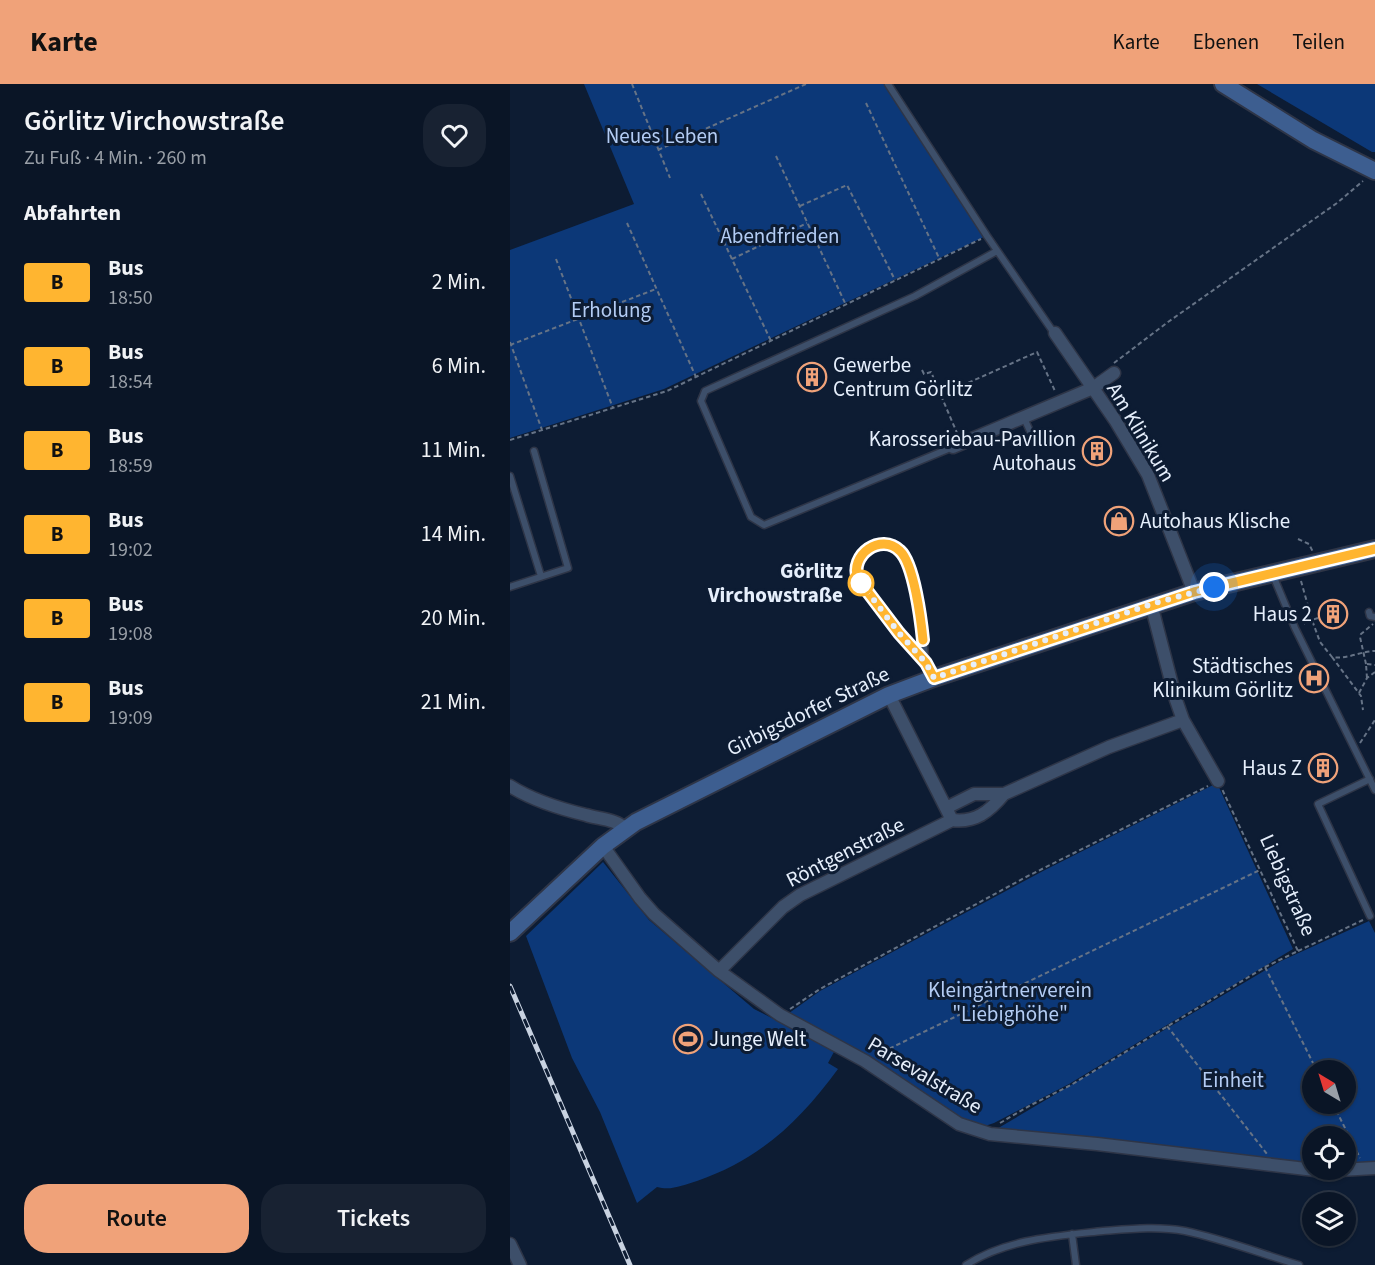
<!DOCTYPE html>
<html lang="de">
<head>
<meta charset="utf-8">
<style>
	body { margin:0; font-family:"Source Sans 3",sans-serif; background:#182232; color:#f1f3f6; height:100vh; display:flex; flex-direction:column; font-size:22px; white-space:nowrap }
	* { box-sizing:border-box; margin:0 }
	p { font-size:20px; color:#999fa7 }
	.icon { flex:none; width:33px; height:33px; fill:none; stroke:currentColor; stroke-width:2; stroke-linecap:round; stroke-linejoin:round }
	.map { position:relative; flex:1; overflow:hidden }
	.details { display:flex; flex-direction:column; background:#0a1526; width:510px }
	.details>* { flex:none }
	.badge { padding:0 12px; border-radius:4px; font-size:21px; line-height:39px }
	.needle { width:39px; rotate:322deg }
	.tools { position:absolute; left:792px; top:976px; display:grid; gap:12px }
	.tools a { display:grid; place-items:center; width:54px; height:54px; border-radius:50%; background:#0a1526; box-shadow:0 2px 4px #0004,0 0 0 2px #2a3443; font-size:30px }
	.you { position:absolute; width:30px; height:30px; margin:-15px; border:4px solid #fff; border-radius:50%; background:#1a73e8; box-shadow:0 0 0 9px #1a73e833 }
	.map>.badge { position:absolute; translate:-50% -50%; box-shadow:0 0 0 3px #fff }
	h2 { padding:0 24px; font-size:22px; line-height:54px }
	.round { display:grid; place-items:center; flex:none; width:63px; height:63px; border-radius:24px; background:#182232 }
	.summary { display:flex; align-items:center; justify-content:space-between; height:102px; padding:0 24px }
	h1 { font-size:28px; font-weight:600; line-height:45px }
	.action { display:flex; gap:12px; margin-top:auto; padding:12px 24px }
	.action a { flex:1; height:69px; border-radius:24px; background:#f0a279; color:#111; font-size:24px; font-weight:600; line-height:69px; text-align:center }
	.action a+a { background:#182232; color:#f1f3f6 }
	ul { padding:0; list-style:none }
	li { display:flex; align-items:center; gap:18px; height:84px; padding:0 24px }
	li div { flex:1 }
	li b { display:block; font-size:22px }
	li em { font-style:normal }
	li .badge { min-width:66px; font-weight:700; text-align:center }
	header { display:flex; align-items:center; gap:36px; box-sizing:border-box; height:84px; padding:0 30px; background:#f0a279; color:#111 }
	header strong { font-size:28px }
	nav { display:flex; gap:33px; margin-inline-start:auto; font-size:21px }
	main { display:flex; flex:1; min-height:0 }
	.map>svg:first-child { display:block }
</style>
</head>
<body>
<header>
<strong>Karte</strong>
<nav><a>Karte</a><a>Ebenen</a><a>Teilen</a></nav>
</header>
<main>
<section class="details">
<div class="summary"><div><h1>Görlitz Virchowstraße</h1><p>Zu Fuß · 4 Min. · 260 m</p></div><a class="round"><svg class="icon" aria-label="heart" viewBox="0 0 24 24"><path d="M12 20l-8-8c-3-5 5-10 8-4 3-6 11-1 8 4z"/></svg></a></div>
<h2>Abfahrten</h2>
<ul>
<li><span class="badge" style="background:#ffb530;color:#111">B</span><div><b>Bus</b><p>18:50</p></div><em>2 Min.</em></li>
<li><span class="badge" style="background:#ffb530;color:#111">B</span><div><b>Bus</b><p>18:54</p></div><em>6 Min.</em></li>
<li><span class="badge" style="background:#ffb530;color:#111">B</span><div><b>Bus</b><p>18:59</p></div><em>11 Min.</em></li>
<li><span class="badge" style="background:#ffb530;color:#111">B</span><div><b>Bus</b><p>19:02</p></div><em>14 Min.</em></li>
<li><span class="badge" style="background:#ffb530;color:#111">B</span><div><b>Bus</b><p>19:08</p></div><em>20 Min.</em></li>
<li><span class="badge" style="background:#ffb530;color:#111">B</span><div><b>Bus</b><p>19:09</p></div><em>21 Min.</em></li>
</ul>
<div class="action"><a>Route</a><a>Tickets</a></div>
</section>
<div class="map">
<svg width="865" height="1181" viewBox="0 0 865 1181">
	<rect width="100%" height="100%" fill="#0d1c33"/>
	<!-- green -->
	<path fill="#0c3878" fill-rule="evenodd" d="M74 0H376L476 152 154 305 0 354V166L124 120Z
		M747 0H865V68H862Z
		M707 699 783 865 559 1000 484 1039 472 1043 447 1034 275 932 310 907 533 787Z
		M93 778 139 836 244 925 325 966 318 979 328 985C290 1037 249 1076 187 1097 173 1101 161 1107 147 1103L127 1119 90 1028 62 974 16 852Z
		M859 837 865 849V1079L836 1083V1053H802V1083L485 1046 771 877ZM802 987H836V1020H802Z"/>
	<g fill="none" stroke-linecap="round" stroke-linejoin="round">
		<!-- lane casing -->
		<g stroke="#2e3547" stroke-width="9">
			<path id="lane" d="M378 0 477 152 544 249
				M514 334 525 358
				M443 363 254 441 241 433 191 317 195 307 405 212 487 167
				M0 392 31 492
				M762 489 785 544 865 706
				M0 503 58 484 24 367
				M859 528 860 532 865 533
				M416 579C413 556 407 482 391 467 371 448 340 471 348 495L389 549 416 579 424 594
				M860 695 808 720 860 832
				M562 1150 566 1181
				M456 1181C496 1155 547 1152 593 1147 619 1145 648 1142 675 1147 713 1155 752 1170 789 1181"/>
		</g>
		<!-- street casing -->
		<g stroke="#2e3547" stroke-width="15">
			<path id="street" d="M545 249 605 336 638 391 684 508
				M443 363 583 304 604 289
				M641 520 666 616 673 636 708 697
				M379 611 442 736
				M0 702C22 716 51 725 76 731 89 735 106 735 116 745
				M436 724 464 710H494
				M93 762 130 814 144 830 209 887 270 931 355 977 449 1040 480 1050 587 1060 813 1087 865 1084
				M209 887 273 823 290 811 442 736C465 739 479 728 494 710L599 663 673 636
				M0 1160 10 1181"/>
		</g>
		<!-- secondary casing -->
		<g stroke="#2e3547" stroke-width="20">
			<path id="secondary" d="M713 0 803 56 865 87
				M0 849 93 762 126 738 379 611 424 594 684 508 865 465"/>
		</g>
		<!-- path -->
		<path stroke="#667386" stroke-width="2" stroke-dasharray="4.5 3" stroke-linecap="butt" d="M122 0 160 94
			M356 19 430 176
			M148 66 296 0
			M266 72 336 221
			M191 110 261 257
			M290 122 337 101 385 196
			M117 139 186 293
			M46 175 103 324
			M222 175 297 139
			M0 258 32 346
			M0 261 146 205
			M604 279 658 238 827 119 853 97
			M412 286 414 290 421 288 447 349
			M431 311 527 268 545 307
			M0 356 157 307 471 155
			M788 455 799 460 803 468
			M791 497 802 536 793 540
			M808 534 802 536 810 558 822 573C836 576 851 567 865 567
			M822 573 851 612 853 626
			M856 580 850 553 851 550 863 540
			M857 594 856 580 865 581
			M849 609 857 594 865 588
			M850 659 865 636
			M788 867 853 836
			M755 883 807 987
			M280 925 310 905 516 793 698 702
			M657 942 757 1070
			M366 971 750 786
			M823 1020 850 1074
			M490 1039 521 1021 561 1001 755 883 788 867 712 705"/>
		<!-- lane -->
		<use href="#lane" stroke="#3d4f6a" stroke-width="6"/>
		<!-- street -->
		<use href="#street" stroke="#3d4f6a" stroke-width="12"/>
		<!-- secondary -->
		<use href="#secondary" stroke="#3d5e90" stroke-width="16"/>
		<!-- rail casing -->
		<g stroke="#c8d2e1" stroke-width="5">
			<path id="rail" d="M0 902 120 1181"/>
		</g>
		<!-- rail -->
		<use href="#rail" stroke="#0d1c33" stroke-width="3" stroke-dasharray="9" stroke-linecap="butt"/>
	</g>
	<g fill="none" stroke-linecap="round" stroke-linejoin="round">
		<!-- line casing -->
		<g stroke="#fff" stroke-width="14">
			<path id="line" d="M413 556C411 536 404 480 390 467 371 448 339 471 348 495L389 549 416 579 424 594 684 508 865 465"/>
		</g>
		<!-- line -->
		<use href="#line" stroke="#ffb530" stroke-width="9"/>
		<!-- walk -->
		<path stroke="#e6effc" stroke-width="6" stroke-dasharray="0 10.8" d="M351 499 389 549 416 579 424 594 645 519 704 503"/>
	</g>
	<!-- icons -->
	<defs>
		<g id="building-ring" transform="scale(1.5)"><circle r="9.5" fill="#0d1c33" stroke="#f0a279" stroke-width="1.5"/><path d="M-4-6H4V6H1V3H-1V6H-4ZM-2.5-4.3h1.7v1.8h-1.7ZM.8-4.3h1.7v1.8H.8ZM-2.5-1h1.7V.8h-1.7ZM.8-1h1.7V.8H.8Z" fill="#f0a279"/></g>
		<g id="shop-ring" transform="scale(1.5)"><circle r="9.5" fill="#0d1c33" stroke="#f0a279" stroke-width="1.5"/><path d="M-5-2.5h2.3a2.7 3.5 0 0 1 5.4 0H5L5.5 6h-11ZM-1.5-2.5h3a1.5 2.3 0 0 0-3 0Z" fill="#f0a279"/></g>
		<g id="hospital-ring" transform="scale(1.5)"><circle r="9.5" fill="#0d1c33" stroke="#f0a279" stroke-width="1.5"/><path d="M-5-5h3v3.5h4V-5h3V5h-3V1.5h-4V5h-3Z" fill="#f0a279"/></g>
		<g id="stadium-ring" transform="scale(1.5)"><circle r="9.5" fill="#0d1c33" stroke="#f0a279" stroke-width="1.5"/><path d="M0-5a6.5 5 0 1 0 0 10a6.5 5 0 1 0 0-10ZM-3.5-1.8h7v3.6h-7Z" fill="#f0a279"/></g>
	</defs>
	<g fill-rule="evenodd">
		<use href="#building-ring" x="302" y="293"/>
		<use href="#building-ring" x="587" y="367"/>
		<use href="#shop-ring" x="609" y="437"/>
		<use href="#building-ring" x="823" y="530"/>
		<use href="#hospital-ring" x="804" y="594"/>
		<use href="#building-ring" x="813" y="684"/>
		<use href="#stadium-ring" x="178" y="955"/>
	</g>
	<!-- markers -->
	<circle fill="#fff" stroke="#ffb530" stroke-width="3" cx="351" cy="499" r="12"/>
	<g text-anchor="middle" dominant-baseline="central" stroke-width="6" stroke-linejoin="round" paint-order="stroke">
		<!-- park labels -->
		<g font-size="21" fill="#b3ccf4" stroke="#0d1c33">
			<text x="152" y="52">Neues Leben</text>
			<text x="270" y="152">Abendfrieden</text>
			<text x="101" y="226">Erholung</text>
			<text x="500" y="906">Kleingärtnerverein<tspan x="500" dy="24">"Liebighöhe"</tspan></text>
			<text x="723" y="996">Einheit</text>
		</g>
		<!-- poi labels -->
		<g font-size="21" fill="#e6effc" stroke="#0d1c33" text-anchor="end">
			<text x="323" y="281" text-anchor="start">Gewerbe<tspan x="323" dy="24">Centrum Görlitz</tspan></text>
			<text x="566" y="355">Karosseriebau-Pavillion<tspan x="566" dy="24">Autohaus</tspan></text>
			<text x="630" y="437" text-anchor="start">Autohaus Klische</text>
			<text x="802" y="530">Haus 2</text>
			<text x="783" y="582">Städtisches<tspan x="783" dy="24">Klinikum Görlitz</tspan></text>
			<text x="792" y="684">Haus Z</text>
			<text x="199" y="955" text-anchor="start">Junge Welt</text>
		</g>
		<!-- street labels -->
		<g font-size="21" fill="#e6effc" stroke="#0d1c33">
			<text transform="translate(631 348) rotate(59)">Am Klinikum</text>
			<text transform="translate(298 627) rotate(-26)">Girbigsdorfer Straße</text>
			<text transform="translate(335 768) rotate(-27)">Röntgenstraße</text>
			<text transform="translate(778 801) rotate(66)">Liebigstraße</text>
			<text transform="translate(415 991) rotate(31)">Parsevalstraße</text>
		</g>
		<!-- stop labels -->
		<g font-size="21" font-weight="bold" fill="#e6effc" stroke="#0d1c33" text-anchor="end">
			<text x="333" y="487">Görlitz<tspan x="333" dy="24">Virchowstraße</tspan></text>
		</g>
	</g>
</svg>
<div class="tools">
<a><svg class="needle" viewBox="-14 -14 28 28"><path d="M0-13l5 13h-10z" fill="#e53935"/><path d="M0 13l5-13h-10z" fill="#999fa7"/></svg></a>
<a><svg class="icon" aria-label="locate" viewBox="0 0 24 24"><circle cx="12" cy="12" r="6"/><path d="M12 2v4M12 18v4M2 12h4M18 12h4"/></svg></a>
<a><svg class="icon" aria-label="layers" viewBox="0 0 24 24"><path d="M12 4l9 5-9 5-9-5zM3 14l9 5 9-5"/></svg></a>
</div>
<div class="you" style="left:704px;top:503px"></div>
</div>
</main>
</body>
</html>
